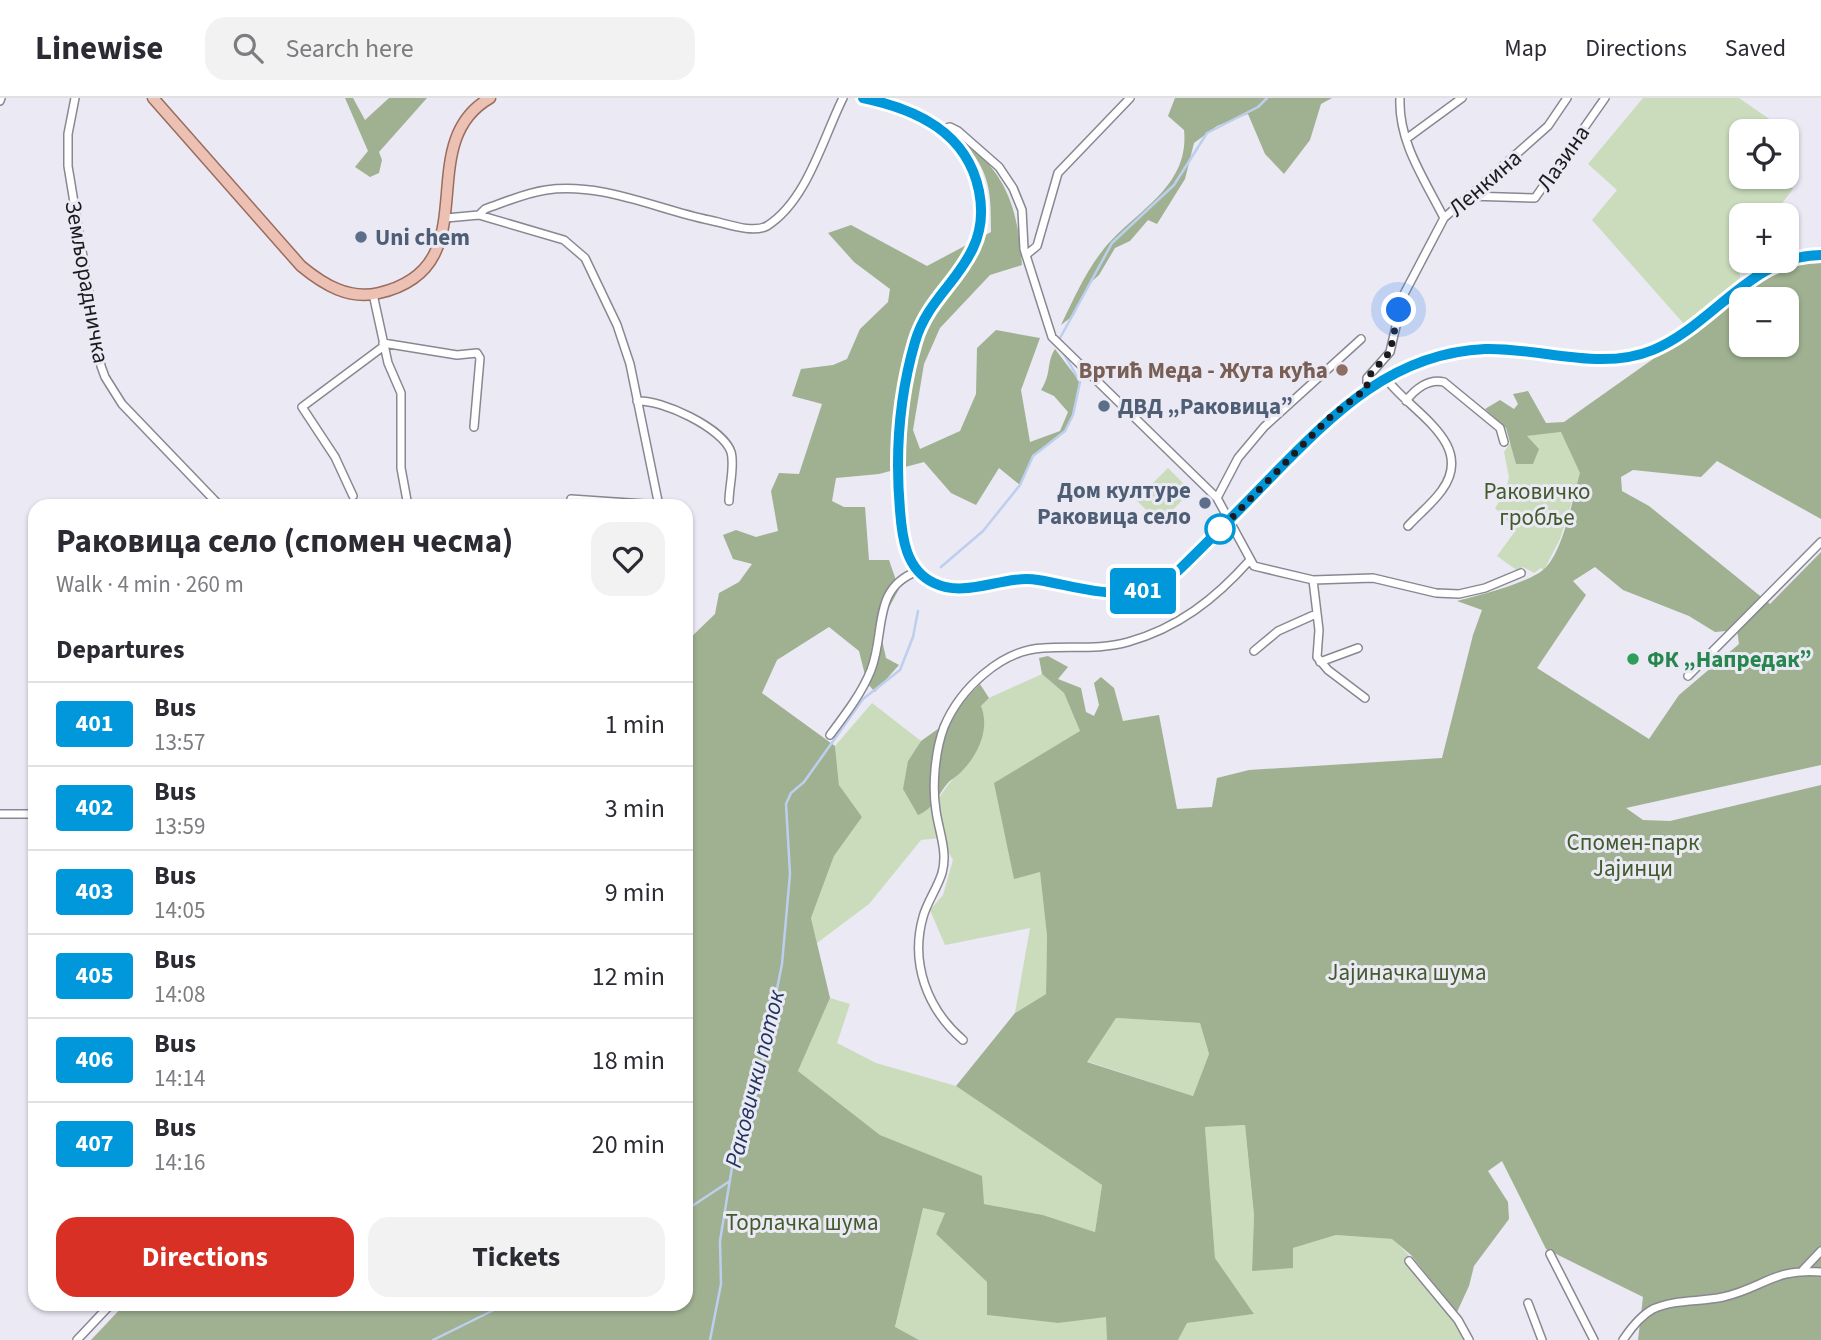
<!DOCTYPE html>
<html lang="en">
<head>
<meta charset="utf-8">
<style>
	body { margin:0; font-family:"Source Sans 3",sans-serif; background:#f2f2f3; color:#2b2b33; height:100vh; display:flex; flex-direction:column; font-size:26px; white-space:nowrap }
	* { box-sizing:border-box; margin:0 }
	p { font-size:23px; color:#7c7c81 }
	.icon { flex:none; width:38px; height:38px; fill:none; stroke:currentColor; stroke-width:2; stroke-linecap:round; stroke-linejoin:round }
	.map { position:relative; flex:1; overflow:hidden }
	.panel { position:absolute; left:28px; top:401px; width:665px; height:812px; display:flex; flex-direction:column; background:#fff; border-radius:21px; box-shadow:0 2px 5px #0004 }
	.panel>* { flex:none }
	.badge { padding:0 14px; border-radius:5px; font-size:24px; line-height:46px }
	.fabs { position:absolute; left:1729px; top:21px; display:grid; gap:14px }
	.fabs a { display:grid; place-items:center; width:70px; height:70px; border-radius:14px; background:#fff; box-shadow:0 2px 5px #0004; font-size:35px }
	.you { position:absolute; width:35px; height:35px; margin:-18px; border:5px solid #fff; border-radius:50%; background:#1a73e8; box-shadow:0 0 0 10px #1a73e833 }
	.map>.badge { position:absolute; translate:-50% -50%; box-shadow:0 0 0 4px #fff }
	h2 { padding:0 28px; font-size:26px; line-height:63px }
	.round { display:grid; place-items:center; flex:none; width:74px; height:74px; border-radius:21px; background:#f2f2f3 }
	.headline { display:flex; align-items:center; justify-content:space-between; height:119px; padding:0 28px }
	h1 { font-size:33px; font-weight:700; line-height:52px }
	.action { display:flex; gap:14px; margin-top:auto; padding:14px 28px }
	.action a { flex:1; height:80px; border-radius:21px; background:#d93025; color:#fff; font-size:28px; font-weight:700; line-height:80px; text-align:center }
	.action a+a { background:#f2f2f3; color:#2b2b33 }
	ul { padding:0; list-style:none }
	li { display:flex; align-items:center; gap:21px; height:84px; padding:0 28px; border-top:2px solid #e1e1e2 }
	li div { flex:1 }
	li b { display:block; font-size:26px }
	li em { font-style:normal }
	li .badge { min-width:77px; font-weight:700; text-align:center }
	header { display:flex; align-items:center; gap:42px; box-sizing:border-box; height:98px; padding:0 35px; background:#fff; border-bottom:2px solid #e1e1e2 }
	header strong { font-size:33px }
	nav { display:flex; gap:38px; margin-inline-start:auto; font-size:24px }
	.search { width:490px; height:63px; background:#f2f2f3; display:flex; align-items:center; gap:18px; box-sizing:border-box; padding:0 24px; border-radius:21px; color:#7c7c81; font-size:26px }
	.map>svg:first-child { display:block }
</style>
</head>
<body>
<header>
<strong>Linewise</strong>
<div class="search"><svg class="icon" aria-label="search" viewBox="0 0 24 24"><circle cx="10" cy="10" r="6"/><path d="M15 15l6 6"/></svg>Search here</div>
<nav><a>Map</a><a>Directions</a><a>Saved</a></nav>
</header>
<div class="map">
<svg width="1821" height="1242" viewBox="0 0 1821 1242">
	<rect width="100%" height="100%" fill="#eae9f4"/>
	<!-- green -->
	<path fill="#cadcbc" d="M1643 0H1739L1775 25 1768 33H1741V79H1780L1793 91 1773 117H1741L1740 180 1684 226 1592 122 1617 92 1588 66Z
		M1562 334 1581 375 1560 441 1544 472 1541 470 1534 475 1523 469 1518 473 1497 458 1516 432 1495 410 1505 395 1509 379 1504 354 1511 344 1516 366 1526 338Z
		M1168 370 1191 393 1160 425 1136 402Z
		M1042 576 1064 595 1080 633 1014 780 1040 773 1047 838 1046 896 1015 915 1030 830 945 847 930 812 943 797 953 762 940 740 921 742 869 806 817 845 811 820 834 758 862 719 839 687 835 648 872 605 921 643 908 663 938 702C953 674 996 646 981 608L989 600Z
		M830 900 850 906 837 945 876 965 956 988 1102 1087 1095 1134 1043 1117 984 1106 941 1062 880 1037 798 973Z
		M1116 920 1200 925 1209 956 1193 998 1086 963Z
		M1245 1027 1254 1117 1252 1173 1293 1150 1336 1137 1393 1141 1429 1178 1469 1242H1178L1186 1225 1254 1216 1215 1160 1205 1029Z
		M922 1110 945 1115 936 1136 987 1184V1217L1058 1225 1107 1218V1242H919L895 1230Z"/>
	<!-- forest -->
	<path fill="#9fb191" fill-rule="evenodd" d="M345 0H353L365 22 389 0H427L379 54 382 62 379 75 370 79 355 69 368 53Z
		M1175 0H1332L1321 6 1310 42 1284 76 1265 56 1248 16 1217 28 1194 45 1185 81 1157 126 1148 122 1130 143 1115 150 1099 177 1088 187 1074 217 1061 227C1073 202 1086 173 1103 152 1134 113 1190 90 1184 32L1168 18Z
		M970 47C1010 82 1018 116 1022 167L990 177 940 230 924 266 913 332 920 351 960 333 976 296 977 250 996 232 1040 240 1021 292 1030 344 1060 333 1068 314 1054 298 1041 292C1052 275 1046 265 1055 251L1080 284 1073 317 1065 333 1033 358 1020 387 999 370 976 407 951 395 924 364 879 376 836 380 832 403 844 409H865L869 462H889L899 491 879 528 886 560 899 567 875 594 867 585 859 553 829 529 777 562 762 595 835 648 839 687 862 719 834 758 811 820 830 900 798 973 880 1037 982 1078 984 1106 1043 1117 1095 1134 1102 1087 956 988 1015 915 1046 896 1047 838 1040 774 1014 781 994 685 1080 633 1064 595 1042 576 1039 560 1048 558 1068 569 1058 581 1081 590 1086 614 1094 618 1099 607 1094 585 1101 579 1114 590 1123 623 1159 617 1177 711 1212 709 1217 680 1249 672 1442 660 1473 537 1482 512 1457 503C1477 498 1529 485 1544 471 1563 455 1573 399 1580 375L1561 334 1527 338 1539 351 1533 366H1516L1506 330 1485 311 1500 302 1514 311 1518 306 1513 296 1528 293 1546 325 1564 324 1769 179 1802 166 1821 165V421L1717 363 1701 379 1633 372 1621 379 1622 393 1649 408 1770 506 1821 454V667L1626 710 1643 722 1670 723 1821 687V1242H1638L1643 1199 1546 1151 1502 1063 1488 1073 1508 1104 1509 1121 1474 1168 1469 1188 1457 1214 1411 1157 1392 1141 1336 1137 1293 1150V1170L1252 1173 1254 1117 1245 1027 1205 1029 1215 1160 1254 1216 1187 1225 1178 1242H1107L1106 1219 1058 1225 987 1217V1184L936 1136 945 1115 923 1110 895 1229 919 1242H91L125 1206H686V544L715 516 719 495 739 484 752 466 733 461 723 437 736 432 756 439 778 433 771 393 779 375 799 376 822 306 792 298 801 271 833 267 847 261 860 231 888 204 890 191 854 164 828 135 851 127 927 168 991 134C991 97 991 78 968 49ZM1741 201H1787V247H1741ZM1595 469 1623 492 1689 518 1715 534 1737 532 1739 546 1679 597 1649 641 1537 570 1586 497 1573 483ZM1116 920 1200 925 1209 956 1193 998 1087 964Z
		M980 586 989 600 981 608C990 630 979 655 963 672 958 678 951 681 947 686 936 700 934 710 918 717L903 691 908 663 921 643 949 623 959 608Z"/>
	<g fill="none" stroke-linecap="round" stroke-linejoin="round">
		<!-- stream -->
		<path stroke="#bdcfef" stroke-width="2.5" d="M1059 242 1112 145 1174 87 1207 35 1258 9 1267 0
			M941 469 983 433 1020 387 1033 358 1065 333 1073 317 1080 284 1063 254
			M686 1112 730 1083
			M433 1242 506 1206
			M710 1242 721 1186 720 1143 734 1057 761 971 782 866 790 776 786 706 791 695 804 684 863 601 900 572 913 539 918 513"/>
		<!-- minor casing -->
		<g stroke="#898892" stroke-width="10">
			<path id="minor" d="M75 0 68 36V68L101 268 105 279 122 306 220 408
				M1400 0C1398 44 1425 82 1444 120
				M0 3 1 0
				M942 31 950 29 958 33 999 69 1013 90 1022 112 1024 151 1052 239 1217 400 1254 468 1313 482 1373 480 1436 495 1459 496 1485 490 1521 475
				M1406 41 1462 0
				M1469 98 1535 100 1605 0
				M479 117 564 142 585 160 617 227 630 266 659 408
				M446 120 479 117 485 111C505 104 525 95 546 92 602 84 656 111 709 122 725 125 752 136 767 128 807 103 823 40 843 0
				M1026 157 1037 148 1058 75 1130 0
				M373 196 388 265 401 295V370L408 408
				M383 245 457 257 477 255 480 260 474 329
				M1385 279C1407 312 1477 344 1442 392 1433 405 1419 416 1408 428
				M1367 290V280L1390 254 1403 198 1444 120 1548 28 1567 0
				M637 303C661 301 723 330 731 354 735 367 729 389 729 403
				M1406 303C1415 291 1429 280 1444 284L1500 330 1504 344
				M353 398 335 359 302 309 384 248
				M1217 400 1238 360 1264 329 1361 241
				M571 401 659 407
				M1313 482 1319 532 1317 559 1328 572 1365 600
				M1254 553 1278 533 1316 516
				M1320 564 1358 550
				M1688 578 1821 444
				M830 637C845 617 862 595 871 572 886 534 871 490 918 473
				M0 716H35
				M963 942C927 911 910 865 923 819 927 804 937 791 942 775 948 754 939 734 936 713 932 688 935 653 944 629 960 591 1001 552 1043 550 1071 548 1100 552 1128 544 1178 530 1215 501 1249 463
				M1550 1156 1594 1242
				M1409 1163 1458 1222 1469 1242
				M1803 1172 1821 1153
				M1528 1205 1542 1242
				M77 1242 111 1206
				M1623 1242C1631 1230 1640 1218 1653 1211 1675 1201 1700 1204 1723 1199 1763 1190 1774 1170 1821 1174"/>
		</g>
		<!-- major casing -->
		<g stroke="#9a6c5e" stroke-width="13">
			<path id="major" d="M153 0 301 168C324 187 349 202 379 195 491 169 409 46 490 0
				M863 0C916 11 967 34 979 93 982 113 982 131 973 150 957 185 928 201 915 244 899 299 895 356 899 412 902 440 905 471 934 485 967 501 1004 476 1038 482 1087 490 1138 512 1179 472 1213 439 1246 404 1280 370 1339 310 1396 255 1485 251 1540 249 1600 274 1653 252 1712 228 1751 157 1821 157"/>
		</g>
		<!-- minor -->
		<use href="#minor" stroke="#fff" stroke-width="7"/>
		<!-- major -->
		<use href="#major" stroke="#ecc1b3" stroke-width="10"/>
	</g>
	<g fill="none" stroke-linecap="round" stroke-linejoin="round">
		<!-- line casing -->
		<g stroke="#fff" stroke-width="16">
			<path id="line" d="M863 0C916 11 967 34 979 93 983 113 982 131 973 150 957 185 927 203 915 244 899 299 895 355 900 412 902 440 906 472 934 485 967 501 1004 476 1038 482 1087 490 1138 511 1179 472 1212 440 1244 407 1276 374 1336 313 1394 255 1485 251 1540 249 1600 274 1653 252 1712 228 1752 157 1821 157"/>
		</g>
		<!-- line -->
		<use href="#line" stroke="#0098da" stroke-width="10"/>
		<!-- walk -->
		<path stroke="#1b1b1f" stroke-width="7" stroke-dasharray="0 12.6" d="M1220 431 1218 434 1328 321 1367 290V280L1390 254 1399 212"/>
	</g>
	<!-- markers -->
	<g fill="#5c6f8a" stroke="#eae9f4" stroke-width="2.5">
		<circle cx="361" cy="139" r="7"/>
		<circle cx="1104" cy="308" r="7"/>
		<circle cx="1205" cy="405" r="7"/>
	</g>
	<circle fill="#8d6e63" stroke="#eae9f4" stroke-width="2.5" cx="1342" cy="272" r="7"/>
	<circle fill="#fff" stroke="#0098da" stroke-width="3.5" cx="1220" cy="431" r="14"/>
	<circle fill="#2e9e5b" stroke="#eae9f4" stroke-width="2.5" cx="1633" cy="561" r="7"/>
	<g text-anchor="middle" dominant-baseline="central" stroke-width="6" stroke-linejoin="round" paint-order="stroke">
		<!-- street labels -->
		<g font-size="23" fill="#1b1b1f" stroke="#eae9f4">
			<text transform="translate(1563 60) rotate(-55)">Лазина</text>
			<text transform="translate(1485 85) rotate(-41)">Ленкина</text>
			<text transform="translate(87 184) rotate(80)">Земљорадничка</text>
		</g>
		<!-- service labels -->
		<g font-size="23" font-weight="bold" fill="#4e5e75" stroke="#eae9f4" text-anchor="start">
			<text x="375" y="139">Uni chem</text>
			<text x="1118" y="308">ДВД „Раковица”</text>
			<text x="1191" y="392" text-anchor="end">Дом културе<tspan x="1191" dy="26">Раковица село</tspan></text>
		</g>
		<!-- education labels -->
		<g font-size="23" font-weight="bold" fill="#785e54" stroke="#eae9f4" text-anchor="end">
			<text x="1328" y="272">Вртић Меда - Жута кућа</text>
		</g>
		<!-- park labels -->
		<g font-size="23" fill="#425b2b" stroke="#eae9f4">
			<text x="1537" y="393">Раковичко<tspan x="1537" dy="26">гробље</tspan></text>
			<text x="1633" y="744">Спомен-парк<tspan x="1633" dy="26">Јајинци</tspan></text>
			<text x="1407" y="874">Јајиначка шума</text>
			<text x="802" y="1124">Торлачка шума</text>
		</g>
		<!-- leisure labels -->
		<g font-size="23" font-weight="bold" fill="#27864d" stroke="#eae9f4" text-anchor="start">
			<text x="1647" y="561">ФК „Напредак”</text>
		</g>
		<!-- water labels -->
		<g font-size="24" font-style="italic" fill="#1e345d" stroke="#eae9f4">
			<text transform="translate(755 981) rotate(-76)">Раковички поток</text>
		</g>
	</g>
</svg>
<div class="fabs">
<a><svg class="icon" aria-label="locate" viewBox="0 0 24 24"><circle cx="12" cy="12" r="6"/><path d="M12 2v4M12 18v4M2 12h4M18 12h4"/></svg></a>
<a>+</a>
<a>−</a>
</div>
<div class="you" style="left:1399px;top:212px"></div>
<b class="badge" style="left:1143px;top:493px;background:#0098da;color:#fff">401</b>
<section class="panel">
<div class="headline"><div><h1>Раковица село (спомен чесма)</h1><p>Walk · 4 min · 260 m</p></div><a class="round"><svg class="icon" aria-label="heart" viewBox="0 0 24 24"><path d="M12 20l-8-8c-3-5 5-10 8-4 3-6 11-1 8 4z"/></svg></a></div>
<h2>Departures</h2>
<ul>
<li><span class="badge" style="background:#0098da;color:#fff">401</span><div><b>Bus</b><p>13:57</p></div><em>1 min</em></li>
<li><span class="badge" style="background:#0098da;color:#fff">402</span><div><b>Bus</b><p>13:59</p></div><em>3 min</em></li>
<li><span class="badge" style="background:#0098da;color:#fff">403</span><div><b>Bus</b><p>14:05</p></div><em>9 min</em></li>
<li><span class="badge" style="background:#0098da;color:#fff">405</span><div><b>Bus</b><p>14:08</p></div><em>12 min</em></li>
<li><span class="badge" style="background:#0098da;color:#fff">406</span><div><b>Bus</b><p>14:14</p></div><em>18 min</em></li>
<li><span class="badge" style="background:#0098da;color:#fff">407</span><div><b>Bus</b><p>14:16</p></div><em>20 min</em></li>
</ul>
<div class="action"><a>Directions</a><a>Tickets</a></div>
</section>
</div>
</body>
</html>
